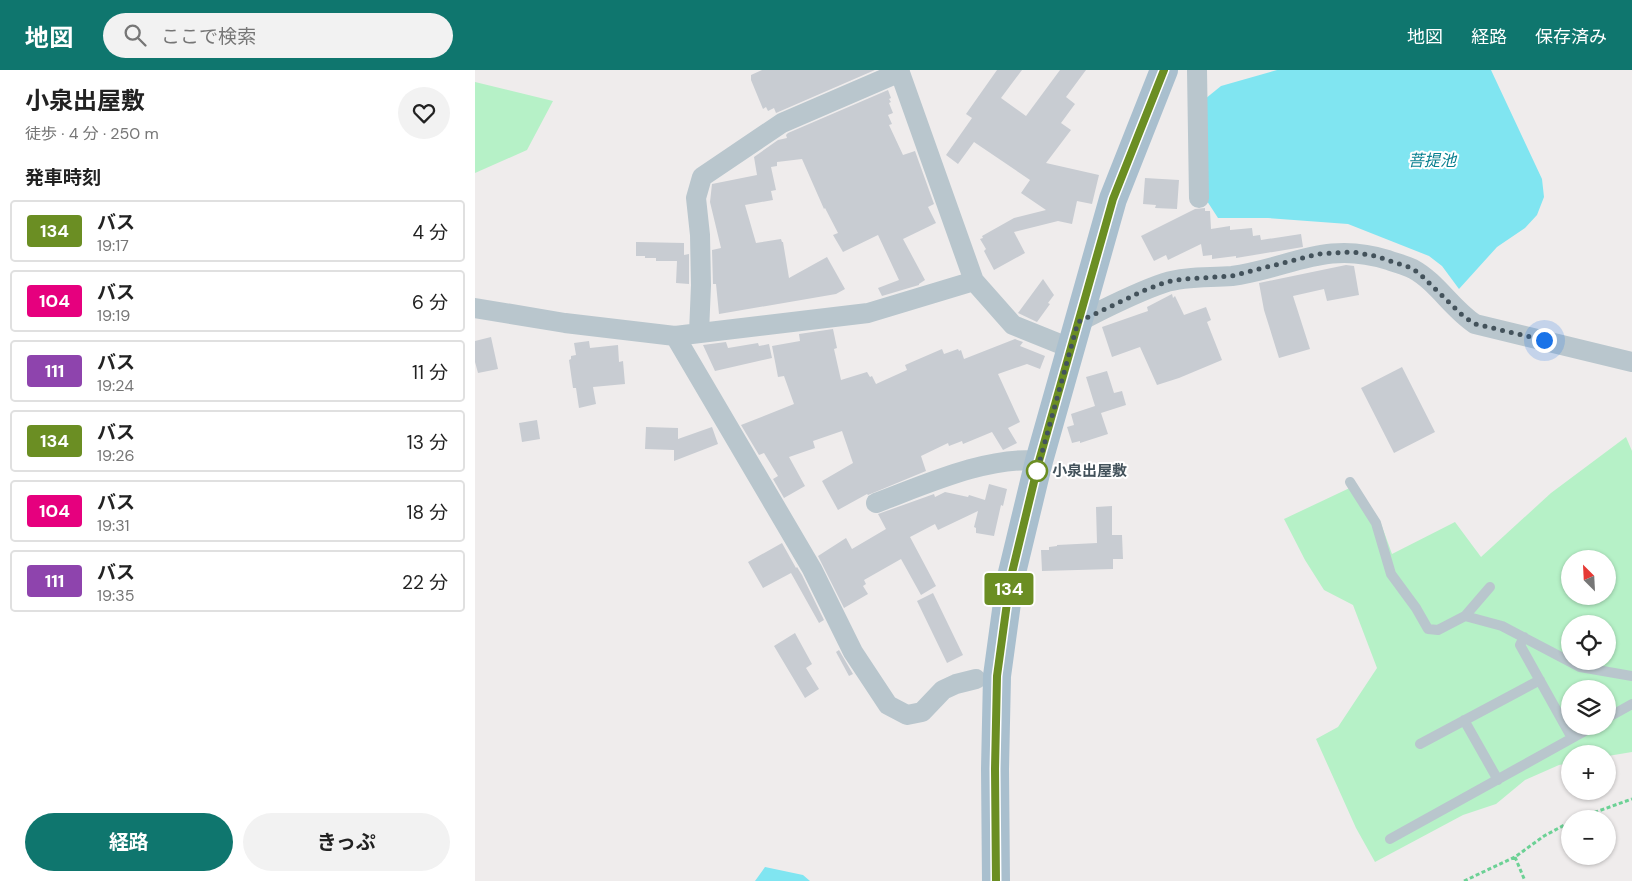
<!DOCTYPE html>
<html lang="ja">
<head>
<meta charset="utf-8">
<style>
	body { margin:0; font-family:"DM Sans","Noto Sans JP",sans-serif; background:#f2f2f2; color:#222; height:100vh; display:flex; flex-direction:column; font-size:19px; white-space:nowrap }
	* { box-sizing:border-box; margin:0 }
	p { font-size:16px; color:#767676 }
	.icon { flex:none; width:28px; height:28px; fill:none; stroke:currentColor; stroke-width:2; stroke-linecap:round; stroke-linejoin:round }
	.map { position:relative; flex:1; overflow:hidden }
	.drawer { display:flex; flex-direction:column; background:#fff; width:475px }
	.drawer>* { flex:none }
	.badge { padding:0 10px; border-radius:4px; font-size:18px; line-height:32px }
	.needle { width:32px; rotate:336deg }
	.buttons { position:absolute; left:1086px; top:480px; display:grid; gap:10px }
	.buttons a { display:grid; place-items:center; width:55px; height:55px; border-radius:50%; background:#fff; box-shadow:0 1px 4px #0004; font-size:25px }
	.you { position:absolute; width:25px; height:25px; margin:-12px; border:4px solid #fff; border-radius:50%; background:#1a73e8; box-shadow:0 0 0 8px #1a73e833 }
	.map>.badge { position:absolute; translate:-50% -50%; box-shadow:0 0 0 2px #fff }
	h2 { padding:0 25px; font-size:19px; line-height:45px }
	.round { display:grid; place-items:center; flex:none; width:52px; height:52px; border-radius:26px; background:#f2f2f2 }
	.overview { display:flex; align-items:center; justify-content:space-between; height:85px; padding:0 25px }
	h1 { font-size:24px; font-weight:700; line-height:38px }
	.button { display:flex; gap:10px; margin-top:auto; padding:10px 25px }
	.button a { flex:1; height:58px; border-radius:30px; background:#0f766e; color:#fff; font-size:20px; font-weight:700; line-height:58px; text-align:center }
	.button a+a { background:#f2f2f2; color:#222 }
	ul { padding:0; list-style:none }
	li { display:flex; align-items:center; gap:15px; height:62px; margin:0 10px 8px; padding:0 15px; border:2px solid #e0e0e0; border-radius:5px }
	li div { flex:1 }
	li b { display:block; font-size:19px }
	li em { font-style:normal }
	li .badge { min-width:55px; font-weight:700; text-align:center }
	header { display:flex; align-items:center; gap:30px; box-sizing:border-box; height:70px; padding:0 25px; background:#0f766e; color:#fff }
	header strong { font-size:24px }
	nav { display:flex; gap:28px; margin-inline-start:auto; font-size:18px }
	.search { width:350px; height:45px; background:#f2f2f2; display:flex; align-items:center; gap:12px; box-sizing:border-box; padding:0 18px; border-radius:28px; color:#767676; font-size:19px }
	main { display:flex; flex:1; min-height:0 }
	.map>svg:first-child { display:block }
</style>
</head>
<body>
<header>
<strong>地図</strong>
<div class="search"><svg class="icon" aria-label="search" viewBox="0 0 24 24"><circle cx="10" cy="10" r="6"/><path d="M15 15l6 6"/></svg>ここで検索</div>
<nav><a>地図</a><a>経路</a><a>保存済み</a></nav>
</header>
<main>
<section class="drawer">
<div class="overview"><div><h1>小泉出屋敷</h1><p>徒歩 · 4 分 · 250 m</p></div><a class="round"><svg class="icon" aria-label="heart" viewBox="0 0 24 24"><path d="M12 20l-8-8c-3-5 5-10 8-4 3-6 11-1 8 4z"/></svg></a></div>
<h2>発車時刻</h2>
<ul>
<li><span class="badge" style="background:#6b8e23;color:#fff">134</span><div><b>バス</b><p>19:17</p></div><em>4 分</em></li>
<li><span class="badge" style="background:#e6007e;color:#fff">104</span><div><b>バス</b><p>19:19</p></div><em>6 分</em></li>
<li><span class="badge" style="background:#8e44ad;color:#fff">111</span><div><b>バス</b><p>19:24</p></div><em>11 分</em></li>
<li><span class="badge" style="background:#6b8e23;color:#fff">134</span><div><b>バス</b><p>19:26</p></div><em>13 分</em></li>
<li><span class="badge" style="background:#e6007e;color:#fff">104</span><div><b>バス</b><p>19:31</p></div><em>18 分</em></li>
<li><span class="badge" style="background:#8e44ad;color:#fff">111</span><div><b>バス</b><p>19:35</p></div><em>22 分</em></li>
</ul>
<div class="button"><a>経路</a><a>きっぷ</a></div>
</section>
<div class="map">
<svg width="1157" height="811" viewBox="0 0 1157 811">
	<rect width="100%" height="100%" fill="#efecec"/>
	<!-- green -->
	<path fill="#b6f1c7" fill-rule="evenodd" d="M0 12 78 31 52 80 0 103Z
		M1151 367 1157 381V682L1133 686 1132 684H1095V693L1084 695 1050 710 1021 734 988 745 900 792 881 758 841 669 863 657 902 598 878 535 849 520 830 490 809 449 881 415 905 451 917 484 980 452 1006 487 1076 423ZM1095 489H1132V526H1095ZM1095 554H1132V591H1095ZM1095 619H1132V656H1095Z"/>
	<!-- water -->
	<path fill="#80e5f1" d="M802 0H1016L1067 109 1069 127 1062 145 1050 158 1022 177 984 219 967 196 954 186 873 154 793 148H743L732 131 730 29 746 16Z
		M290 797 328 805 335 811H280Z"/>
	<!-- building -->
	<path fill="#c8ccd2" d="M287 0H400L301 43 299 38 293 41 291 37 288 39 276 10V5Z
		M522 0H547L526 28 551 46 585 0H611L591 27 600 34 586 53 596 60 571 93 624 105 617 134 602 131 597 154 583 151 539 162 550 183 519 200 509 181 511 179 505 169 508 168 507 166 539 148 571 140 546 123 555 110 499 72 483 94 471 85 497 48 491 44Z
		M413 20 416 28 414 29 416 32 414 33 418 43 413 45 417 54 414 55 428 85 440 81 459 134 453 137 461 153 428 169 450 210 444 214V215L407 226 403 218 424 210 403 165 368 182 358 165 363 163 350 138 349 139 327 89 302 92V96L296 97 301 120 296 121 298 130 270 135 281 173 306 169 307 172H308L314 208 352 187 370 219 361 224 244 244 241 214H238L237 180 246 178 235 132 237 114 282 105 279 87 303 70 312 68 311 65 313 63Z
		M670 108 704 110 702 139 680 138 681 135 668 134Z
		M730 138V141H735L736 159 755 156V160L777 158 778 166 785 165 786 170 826 164 828 177 761 188V186L737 189V185L728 186 726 174 693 190 691 185 679 191 666 166 720 139Z
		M161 172 209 173V185L214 184V214L201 213 202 191H181V188H170V186H161Z
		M871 195 879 196 884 225 852 231 849 219 818 226 835 279 804 288 789 240 784 213Z
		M568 209 579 225 573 233 575 234 562 252 543 243Z
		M697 224 698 228 700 226 709 245 731 237 736 250 732 252 747 290 704 308 682 315 665 277 637 287 627 257 673 241 672 237Z
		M358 259 362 278 359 279 366 310 392 302 395 307 397 306 401 314 432 300 430 295 467 279 469 284 483 279 484 281 486 280 489 289 540 269 548 272 545 276 570 286 565 299 552 294 523 304 545 352 533 358 542 373 528 380 517 362 488 374 487 371 474 376 473 373 446 386 451 401 393 425 392 424 363 440 347 411 378 393 367 361 338 371 340 378 314 387 330 416 309 428 298 409 303 406 289 383 284 385 266 355 319 334 309 306 303 307 297 276 325 271 324 264Z
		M16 267 23 299 3 303 0 292V271Z
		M114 271 115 278 143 275 144 292 148 291 150 314 118 317 121 334 104 338 101 318H98L94 290 96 289V286L101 285 99 273Z
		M251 272 253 278 283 273 284 276 294 274 297 288 240 301 228 275Z
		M927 297 960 362 919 383 886 318Z
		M632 301 639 323 647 321 651 335 626 343 633 364 605 373V371L597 373 592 357 599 355 596 344 620 336 611 307Z
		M62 350 65 369 47 372 44 353Z
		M171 357 203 358V369L237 357 243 374 199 391V380L170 379Z
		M514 414 532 419 528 436 526 435 519 466 501 463V458L499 457 503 441 463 460 460 454 435 467 461 516 446 525 426 489 389 510 391 514 388 516 393 524 369 538 343 486 371 468 377 479 411 459 403 444 459 424 460 427 470 422 493 427 494 425 510 430Z
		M637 436V465H647L648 489H638V499L567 501 566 480H574V477L582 476V475L622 473 621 437Z
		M307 473 321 498 322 497 327 505 349 550 344 553 316 503 288 518 273 492Z
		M458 523 488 585 472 593 442 531Z
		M320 563 337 594 331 598 344 619 330 628 299 576Z
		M364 580 378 604 374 606 361 582Z"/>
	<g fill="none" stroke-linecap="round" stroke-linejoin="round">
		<!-- path -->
		<path stroke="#6cd195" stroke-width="3" stroke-dasharray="4 2.5" stroke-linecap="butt" d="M1101 749 1157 729
			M1040 787 1050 811
			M989 811 1040 787 1069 766 1095 752"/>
		<!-- lane -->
		<path stroke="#b9c6cd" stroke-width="10" d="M875 412 901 453 916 504 941 538 953 559 963 560 990 546 1027 556 1105 597 1157 606
			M990 546 1015 517
			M1049 567 1045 575 1097 668
			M1132 648 1157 634
			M989 650 1023 710
			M945 674 1065 610
			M915 769 1119 656"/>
		<!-- street -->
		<path stroke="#b9c6cd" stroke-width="20" d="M424 0 499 211 538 255 595 278
			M722 0 724 128
			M0 238 90 253 200 266 393 243 499 211
			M603 252C631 238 659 223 689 213 711 206 734 208 757 206 816 198 850 170 913 190 921 193 930 195 938 199 962 212 977 239 1000 254L1157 292
			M224 263 226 215 225 165 221 128 227 107 307 53 425 2
			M200 266 337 499 378 582 413 635 432 645 447 642 468 620 481 614 501 609
			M401 433C447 416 514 385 564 391"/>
		<!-- primary -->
		<path stroke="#a9bfce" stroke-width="28" d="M521 811 520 699 522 606 535 511 564 391 638 129 689 0"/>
	</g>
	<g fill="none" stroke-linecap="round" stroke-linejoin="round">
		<!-- line casing -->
		<g stroke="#fff" stroke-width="11">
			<path id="line" d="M521 811 520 699 522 606 535 511 564 391 638 129 689 0"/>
		</g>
		<!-- line -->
		<use href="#line" stroke="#6b8e23" stroke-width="8"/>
		<!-- walk -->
		<path stroke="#43525b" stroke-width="5" stroke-dasharray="0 9" d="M562 401 560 408 603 252 670 220 691 212 709 209 757 206 843 184 878 182 900 186 937 198 946 205 988 246 1000 254 1069 270"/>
	</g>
	<!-- markers -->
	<circle fill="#fff" stroke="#6b8e23" stroke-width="2.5" cx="562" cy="401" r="10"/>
	<g text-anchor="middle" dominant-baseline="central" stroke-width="4" stroke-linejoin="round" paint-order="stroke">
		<!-- stop labels -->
		<g font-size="15" font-weight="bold" fill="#43525b" stroke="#fff" text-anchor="start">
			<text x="577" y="401">小泉出屋敷</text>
		</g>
		<!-- water labels -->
		<g font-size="16" font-style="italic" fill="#067f8f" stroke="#fff">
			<text x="957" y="90">菩提池</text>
		</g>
	</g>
</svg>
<div class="buttons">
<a><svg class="needle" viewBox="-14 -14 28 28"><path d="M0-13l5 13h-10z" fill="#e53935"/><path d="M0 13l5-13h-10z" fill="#767676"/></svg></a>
<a><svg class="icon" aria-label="locate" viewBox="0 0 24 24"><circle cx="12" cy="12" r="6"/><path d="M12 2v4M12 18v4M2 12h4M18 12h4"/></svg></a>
<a><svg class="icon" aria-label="layers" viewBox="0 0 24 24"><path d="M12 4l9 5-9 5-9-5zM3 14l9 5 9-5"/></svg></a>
<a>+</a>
<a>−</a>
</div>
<div class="you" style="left:1069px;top:270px"></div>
<b class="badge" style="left:534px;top:519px;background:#6b8e23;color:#fff">134</b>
</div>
</main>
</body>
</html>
